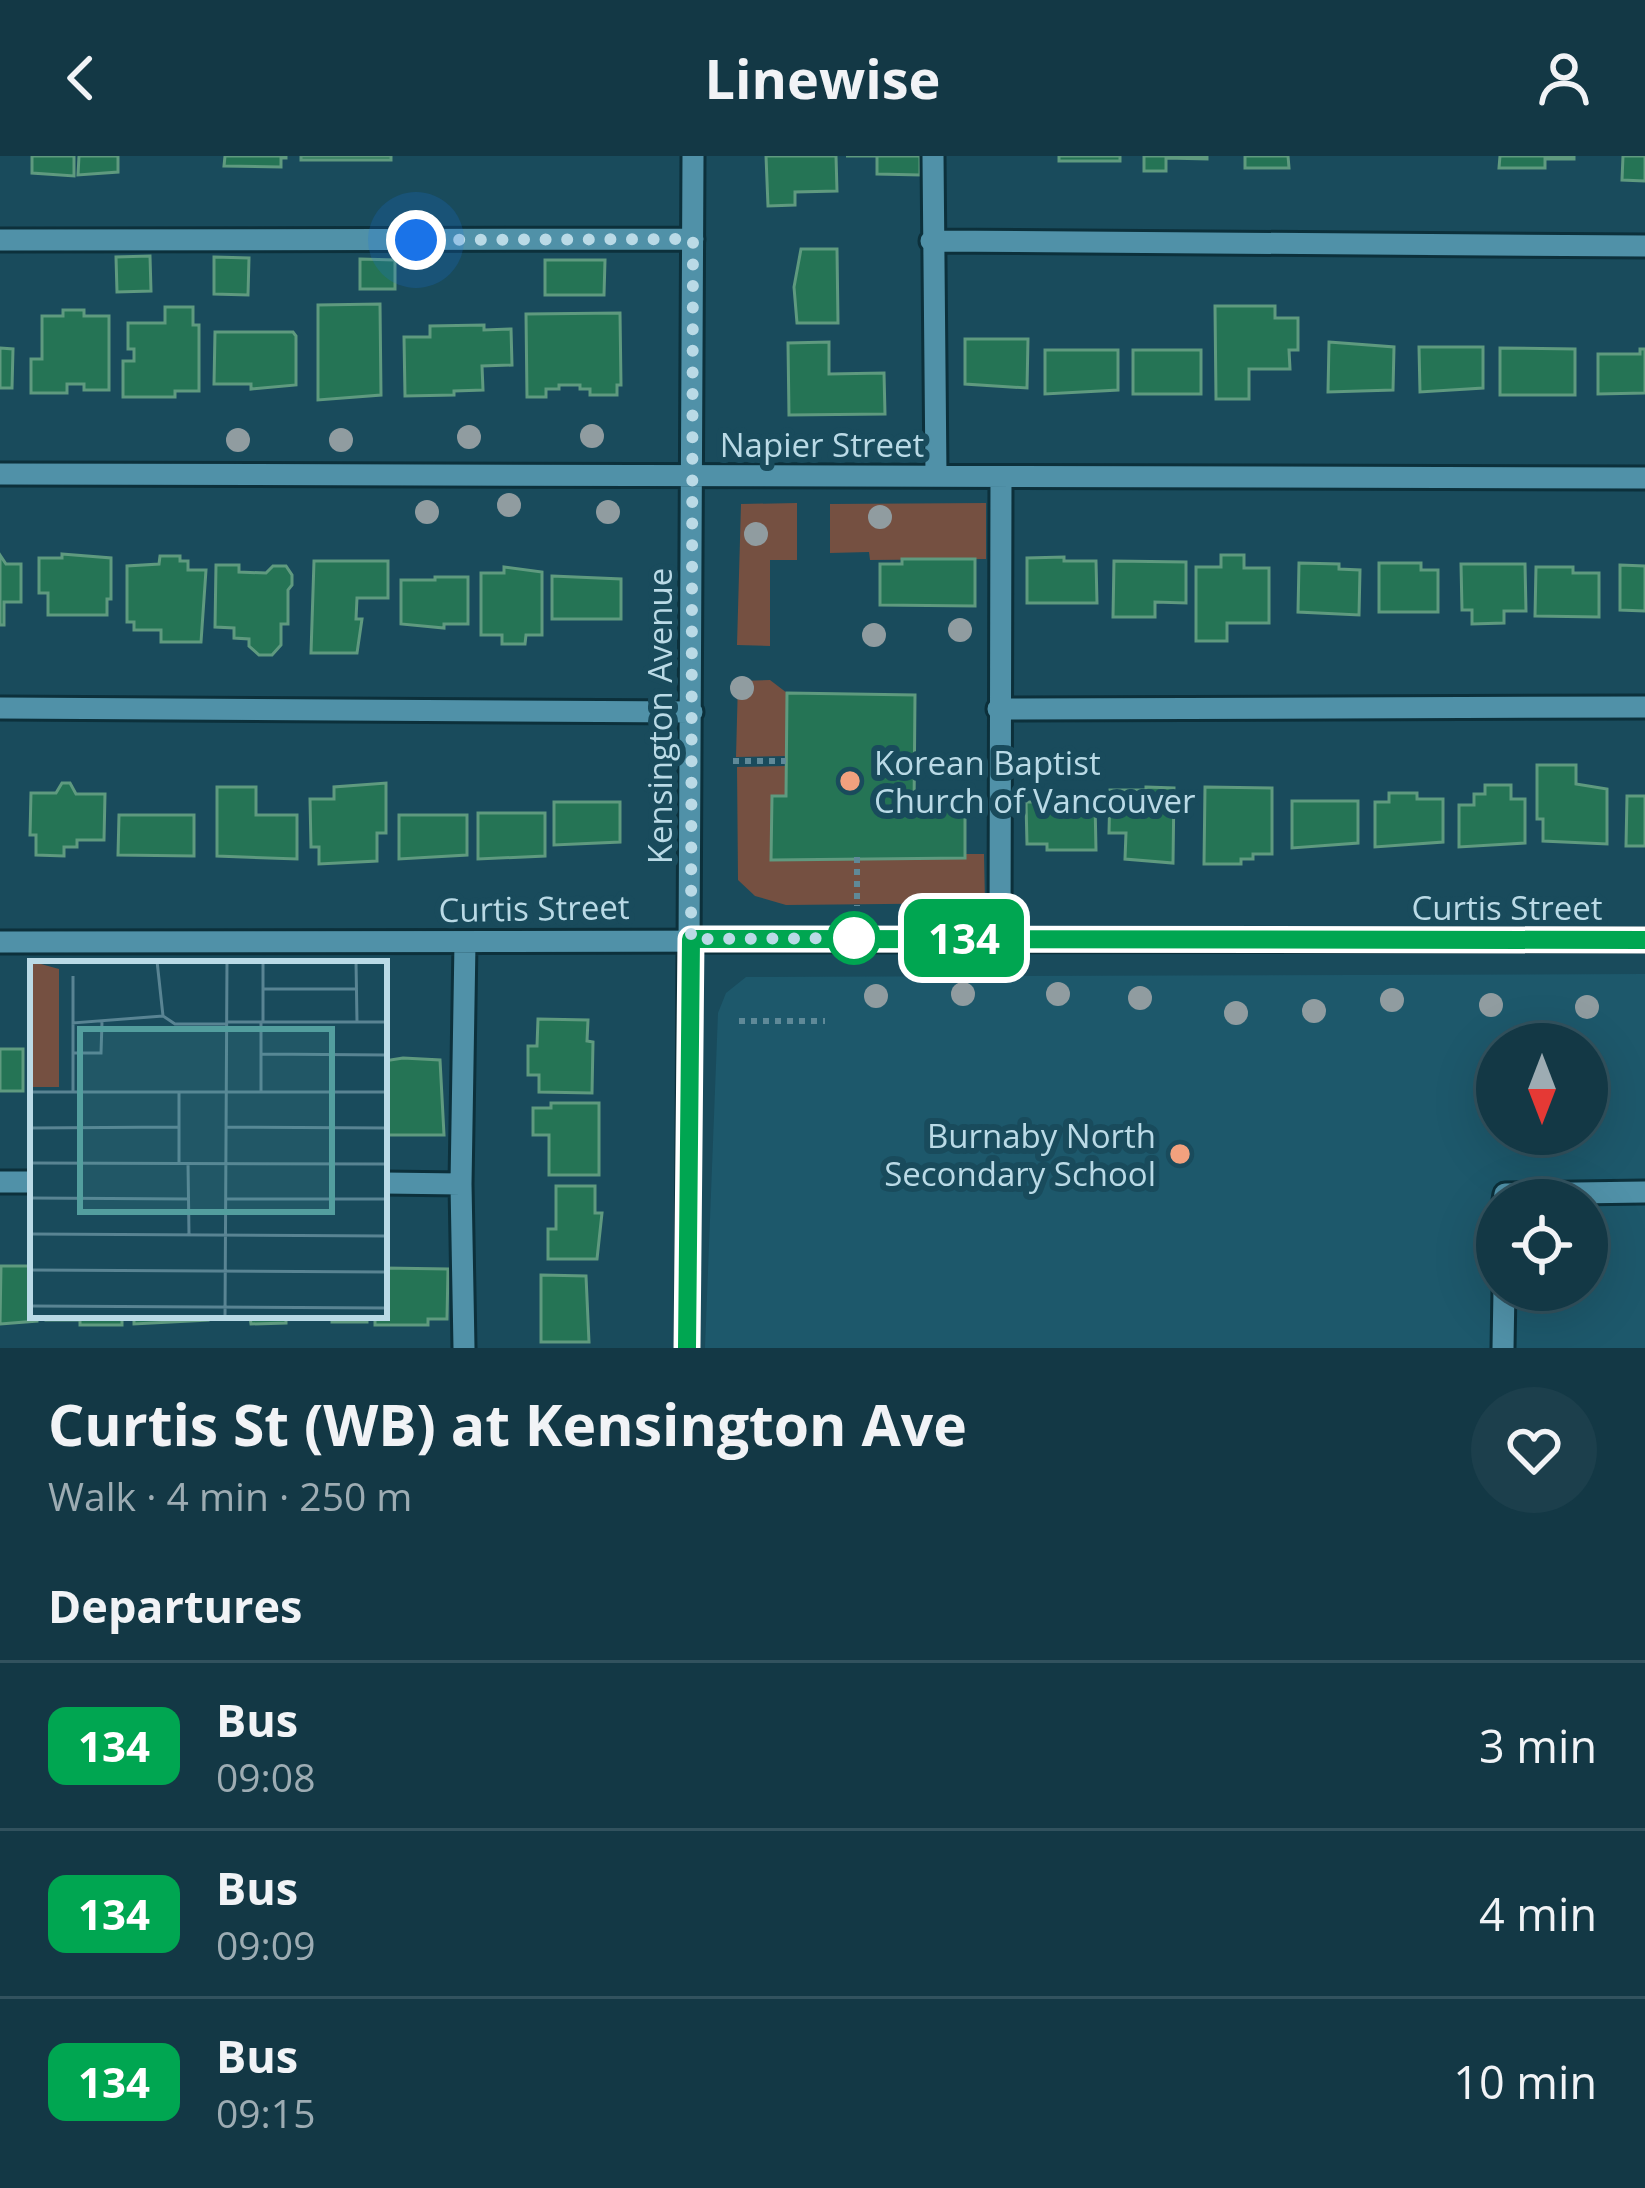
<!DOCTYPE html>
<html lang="en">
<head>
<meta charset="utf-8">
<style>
	body { margin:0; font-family:"Open Sans",sans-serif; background:#1c3f4c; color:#f1f3f6; height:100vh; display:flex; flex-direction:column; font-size:45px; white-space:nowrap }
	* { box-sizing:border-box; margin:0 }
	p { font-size:39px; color:#9dacb3 }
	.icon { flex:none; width:66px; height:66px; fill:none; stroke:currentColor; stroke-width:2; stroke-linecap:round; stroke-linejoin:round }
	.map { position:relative; height:1192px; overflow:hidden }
	.panel { display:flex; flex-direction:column; background:#133845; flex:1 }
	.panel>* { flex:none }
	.badge { padding:0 24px; border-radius:18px; font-size:42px; line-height:78px }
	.needle { width:78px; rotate:180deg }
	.fabs { position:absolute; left:1476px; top:867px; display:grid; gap:24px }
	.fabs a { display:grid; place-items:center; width:132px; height:132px; border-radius:50%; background:#133845; box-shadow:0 12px 48px #0002,0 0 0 3px #32525e; font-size:60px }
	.you { position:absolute; width:60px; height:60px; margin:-30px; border:9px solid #fff; border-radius:50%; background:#1a73e8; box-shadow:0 0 0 18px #1a73e833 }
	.map>.badge { position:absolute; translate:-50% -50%; box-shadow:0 0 0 6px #fff }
	h2 { padding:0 48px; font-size:45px; line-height:108px }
	.round { display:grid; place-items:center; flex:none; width:126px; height:126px; border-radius:63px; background:#1c3f4c }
	.headline { display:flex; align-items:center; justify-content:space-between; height:204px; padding:0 48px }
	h1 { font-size:57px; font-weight:700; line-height:90px }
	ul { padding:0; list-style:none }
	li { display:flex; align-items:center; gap:36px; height:168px; padding:0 48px; border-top:3px solid #32525e }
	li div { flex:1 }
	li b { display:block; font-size:45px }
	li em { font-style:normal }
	li .badge { min-width:132px; font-weight:700; text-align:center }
	header { display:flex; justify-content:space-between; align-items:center; height:156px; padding:0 48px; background:#133845; font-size:54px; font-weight:700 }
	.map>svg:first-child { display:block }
</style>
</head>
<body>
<header><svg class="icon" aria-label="back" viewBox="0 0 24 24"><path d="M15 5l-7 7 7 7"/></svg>Linewise<svg class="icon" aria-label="person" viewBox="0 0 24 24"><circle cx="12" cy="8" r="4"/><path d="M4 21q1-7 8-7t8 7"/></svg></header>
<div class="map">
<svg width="1645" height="1192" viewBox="0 0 1645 1192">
	<rect width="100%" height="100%" fill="#194b5c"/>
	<!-- built -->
	<path fill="#1d586b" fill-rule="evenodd" d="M1645 818V1192H705L718 857 726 837 746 821ZM1497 888H1587V978H1497ZM1497 1044H1587V1134H1497Z"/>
	<!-- green -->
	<path fill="#755041" d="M797 347V404H770V490L737 489 741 348Z
		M986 347V403L870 404 869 396 830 397V348Z
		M770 524 787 537 786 600 736 601 738 525Z
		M786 610V640H772V704L964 702 965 698H984L985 747 786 749 755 740 738 724 737 611Z"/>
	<!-- building -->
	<path fill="#257455" stroke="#5f9a7f" stroke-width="3" d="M32 0H74V20L32 17Z
		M79 0H118V16L78 19Z
		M225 0H286V2H281V11L224 10Z
		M301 0H391V4H301Z
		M766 0H836L837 35 795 36V49L768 50Z
		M846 0H920V19L877 18V0Z
		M1059 0H1120V5H1059Z
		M1144 0H1207V3L1166 2V15H1144Z
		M1245 0H1288L1289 12H1245Z
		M1500 0H1574V3H1545V12H1499Z
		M1623 0H1645V25L1622 24Z
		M801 93H837L838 167H797L794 131Z
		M150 100 151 135 117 136 116 101Z
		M214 101 249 102 248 139 214 138Z
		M360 103 395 104V133H360Z
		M545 104H605L604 139H545Z
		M380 148 381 239 318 244V149Z
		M1215 150H1275V162H1298V194H1289L1290 213H1249V243H1216Z
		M165 151H193V169H199V235H175V241H123V205H134V193H128V167H165Z
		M63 154H84V160H109V234H84V228H67V237H31V203H42V160H63Z
		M620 157 621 229H617V239H590V233H580V229H559V233H546V241H527L526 158Z
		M484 169V174L511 173 512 209 482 210 483 234 454 235V239L405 240 404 181H430V170Z
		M215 176H293L296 180V229L251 233V228H214Z
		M965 183H1028L1027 232 965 228Z
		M829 186V218L884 217 885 258 789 259 788 187Z
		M1329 186 1394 191 1393 234 1328 236Z
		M1419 191H1483V232L1420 236Z
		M0 192 13 193 12 232H0Z
		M1500 192 1575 193V239H1500Z
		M1640 193H1645V237L1598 238V198H1640Z
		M1045 194H1118V234L1045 238Z
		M1133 194H1201V238H1133Z
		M62 398 111 402V443H107V459H48V437H39V402H62Z
		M0 399 6 408H21V446H4V469H0Z
		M1221 399H1244V412H1269V467H1227V485H1196V411H1221Z
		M160 400H180V405H188V414H206L201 486H161V474H134V466H127V410L159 408Z
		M1064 401V405H1096L1097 447H1027V402Z
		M902 403H975V450L880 449V408H902Z
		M314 405H388V442H357L356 463H362L357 497H311Z
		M1114 405 1186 406V447L1155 446V461H1113Z
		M1299 407 1339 408V413L1360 414 1359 459 1298 456Z
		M1379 407H1421V414H1438V456H1379Z
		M1461 408H1525L1526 455H1504V467L1472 468V454H1462Z
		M216 409H239V416L266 417 273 410H286L292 419V429L288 434V468H281V489L272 499H259L249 490V483L234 482V472L215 471Z
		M1620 409 1645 410V455L1620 454Z
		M504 411 542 416V479H526L525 488H502V479H481V417H504Z
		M1536 411H1573V417H1599V461L1535 460Z
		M552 420 621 423V463H552Z
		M435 421H468V468H444V472L401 468V424H435Z
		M787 537 915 539 914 654H965V702L771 704 772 640H786Z
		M1537 609H1576V628L1607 633V688L1543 685V663H1537Z
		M62 627H70L76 638H105L104 684H77V691H64V700L36 699V679H30L31 637H56Z
		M386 627V677H377V705L319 708V691H311L310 643H334V631Z
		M1485 629H1511V643H1525V687L1459 691V649H1474V638H1485Z
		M217 631H256V659H297V703L217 700Z
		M1146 631 1174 632 1173 707 1125 703 1126 677H1109L1110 634H1146Z
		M1205 631 1272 632V698H1253V703H1241V708H1204Z
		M1389 637H1417V643H1443V686L1375 691V646H1389Z
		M1627 640H1645V690H1626Z
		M1292 645H1358V687L1292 692Z
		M554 646H620V686L554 689Z
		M1026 646H1095L1096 694H1047V688H1027Z
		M478 657H545V700L478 703Z
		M119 659H194V700L118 699Z
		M399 659H467V699L399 703Z
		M538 863 588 864 587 885 593 886 592 937 539 936V919H528V890H537Z
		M0 893H23V935H0Z
		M403 902 440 904 444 979H384V905Z
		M551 947H599V1019H549V979H533V952H551Z
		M556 1030H595V1057H602L597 1103H548V1073H556Z
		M1 1110H33V1159H37V1165L0 1168Z
		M384 1112 448 1113 447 1163H428V1169H375V1159H384Z
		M541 1119 586 1120 589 1186H541Z
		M46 1159H122V1169H80V1164H46Z
		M134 1159H208V1164L134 1168Z
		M225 1159H286V1167L251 1168 250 1161Z
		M302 1159H367V1166H332V1161Z"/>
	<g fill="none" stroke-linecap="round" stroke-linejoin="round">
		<!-- minor casing -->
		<g stroke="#0c303b" stroke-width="27">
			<path id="minor" d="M933 0 936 320
				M0 84 693 83
				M931 85 1645 90
				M0 318 1645 322
				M0 552 692 556
				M998 553 1645 551
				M1000 782 1001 322
				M0 786 1645 784
				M0 1026H33
				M384 1027 461 1028
				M1504 1044 1505 1038 1645 1036
				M464 1192 461 1028 465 787
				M687 1192 693 0
				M1503 1192 1504 1134"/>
		</g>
		<!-- path -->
		<path stroke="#5f8998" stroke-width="6" stroke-dasharray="6 6" stroke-linecap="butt" d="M733 605H786
			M857 701V750
			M739 865H825"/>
		<!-- minor -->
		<use href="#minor" stroke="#5091a8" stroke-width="21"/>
	</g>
	<!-- trees -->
	<g fill="#909ca0">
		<circle cx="592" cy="280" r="12"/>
		<circle cx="469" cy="281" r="12"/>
		<circle cx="238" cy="284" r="12"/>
		<circle cx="341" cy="284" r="12"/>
		<circle cx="509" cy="349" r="12"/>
		<circle cx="427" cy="356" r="12"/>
		<circle cx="608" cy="356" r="12"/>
		<circle cx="880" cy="361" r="12"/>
		<circle cx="756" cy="378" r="12"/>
		<circle cx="960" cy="474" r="12"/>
		<circle cx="874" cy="479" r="12"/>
		<circle cx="742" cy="532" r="12"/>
		<circle cx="963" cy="838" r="12"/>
		<circle cx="1058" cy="838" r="12"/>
		<circle cx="876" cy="840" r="12"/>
		<circle cx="1140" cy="842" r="12"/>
		<circle cx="1392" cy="844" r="12"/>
		<circle cx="1491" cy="849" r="12"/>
		<circle cx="1587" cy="851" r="12"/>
		<circle cx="1314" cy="855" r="12"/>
		<circle cx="1236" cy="857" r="12"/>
	</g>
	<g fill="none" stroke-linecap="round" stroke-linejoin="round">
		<!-- line casing -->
		<g stroke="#fff" stroke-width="27">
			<path id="line" d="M687 1192 691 783 1645 784"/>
		</g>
		<!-- line -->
		<use href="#line" stroke="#00a651" stroke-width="18"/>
		<!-- walk -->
		<path stroke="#badae6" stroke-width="12" stroke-dasharray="0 21.6" d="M416 84 693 83 691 783 864 782H854"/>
	</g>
	<!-- markers -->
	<g fill="#f2a17e" stroke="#194b5c" stroke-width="4.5">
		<circle cx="850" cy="625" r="12"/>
		<circle cx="1180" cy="998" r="12"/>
	</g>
	<circle fill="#fff" stroke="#00a651" stroke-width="6" cx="854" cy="782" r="24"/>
	<g text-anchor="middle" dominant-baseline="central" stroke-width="12" stroke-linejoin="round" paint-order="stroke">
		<!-- street labels -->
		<g font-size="33" fill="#badae6" stroke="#194b5c">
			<text x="822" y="288">Napier Street</text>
			<text transform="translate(659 560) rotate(-90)">Kensington Avenue</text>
			<text x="1507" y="751">Curtis Street</text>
			<text transform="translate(534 752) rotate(-1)">Curtis Street</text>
		</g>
		<!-- poi labels -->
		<g font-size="33" fill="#badae6" stroke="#194b5c" text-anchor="start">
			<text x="874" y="606">Korean Baptist<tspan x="874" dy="38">Church of Vancouver</tspan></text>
			<text x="1156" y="979" text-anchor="end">Burnaby North<tspan x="1156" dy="38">Secondary School</tspan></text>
		</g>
	</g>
	<!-- overview -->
	<g transform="translate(30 805)">
		<rect width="357" height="357" fill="#194b5c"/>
		<path d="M0 0 29 8V126H0Z" fill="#755041"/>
		<path fill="none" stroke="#598493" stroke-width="3" d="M127 0 133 55 145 63H197M233 0V61M326 0 327 61M43 15V62L133 55M233 28H326M197 61H357M44 92H71L72 61M231 93 357 94M231 130V61M0 131H357M43 131V62M196 166 357 167M0 167 149 166M0 202 357 203M149 202V131M158 202 159 274M0 237 159 238M196 238H357M0 273 357 275M0 309 357 311M0 345 357 347M195 357 197 0"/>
		<path fill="#539e9e" fill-opacity="0.15" stroke="#539e9e" stroke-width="6" d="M50 68H302V251H50Z"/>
		<rect width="357" height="357" fill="none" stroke="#badae6" stroke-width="6"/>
	</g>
</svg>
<div class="fabs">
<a><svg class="needle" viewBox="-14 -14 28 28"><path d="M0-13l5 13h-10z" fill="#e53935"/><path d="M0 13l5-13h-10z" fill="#9dacb3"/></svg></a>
<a><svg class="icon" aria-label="locate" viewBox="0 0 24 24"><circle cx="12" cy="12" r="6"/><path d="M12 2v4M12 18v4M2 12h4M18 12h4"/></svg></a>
</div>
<div class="you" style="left:416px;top:84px"></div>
<b class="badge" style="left:964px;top:782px;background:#00a651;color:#fff">134</b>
</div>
<section class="panel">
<div class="headline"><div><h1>Curtis St (WB) at Kensington Ave</h1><p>Walk · 4 min · 250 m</p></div><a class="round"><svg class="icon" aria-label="heart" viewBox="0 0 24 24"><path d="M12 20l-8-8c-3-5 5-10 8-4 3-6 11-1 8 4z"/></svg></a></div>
<h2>Departures</h2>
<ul>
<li><span class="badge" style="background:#00a651;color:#fff">134</span><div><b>Bus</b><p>09:08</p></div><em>3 min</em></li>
<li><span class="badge" style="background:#00a651;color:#fff">134</span><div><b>Bus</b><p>09:09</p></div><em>4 min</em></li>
<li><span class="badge" style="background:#00a651;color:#fff">134</span><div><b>Bus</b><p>09:15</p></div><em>10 min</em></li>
</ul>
</section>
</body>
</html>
